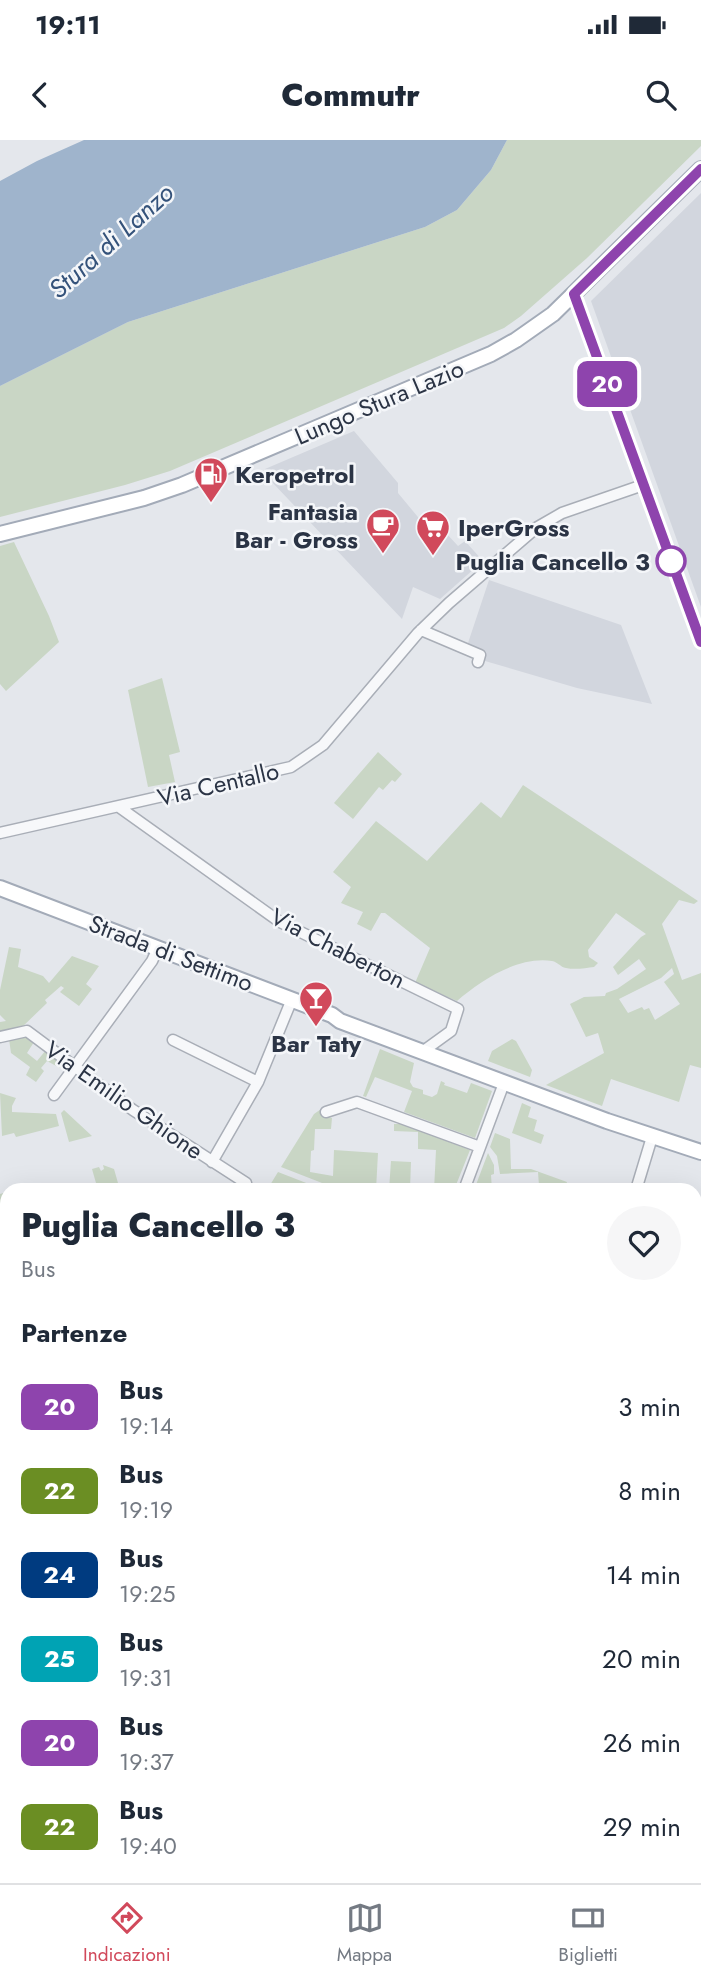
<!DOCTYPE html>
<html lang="it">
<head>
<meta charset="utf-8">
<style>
	body { margin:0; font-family:Jost,sans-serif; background:#f6f6f7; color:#1f2937; height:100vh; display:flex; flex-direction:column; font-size:26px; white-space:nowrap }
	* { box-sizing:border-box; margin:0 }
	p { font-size:23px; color:#747a83 }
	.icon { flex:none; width:38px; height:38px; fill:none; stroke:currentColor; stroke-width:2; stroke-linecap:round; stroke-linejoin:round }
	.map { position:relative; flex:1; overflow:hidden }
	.panel { position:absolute; left:0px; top:1043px; width:702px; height:700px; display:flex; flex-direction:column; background:#fff; border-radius:21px 21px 0 0; box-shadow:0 7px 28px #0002 }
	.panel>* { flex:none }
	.badge { padding:0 14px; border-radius:10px; font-size:24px; line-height:46px }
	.map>.badge { position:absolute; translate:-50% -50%; box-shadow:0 0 0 4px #fff }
	h2 { padding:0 21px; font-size:26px; line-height:63px }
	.round { display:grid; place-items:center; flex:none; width:74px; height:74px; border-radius:37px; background:#f6f6f7 }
	.headline { display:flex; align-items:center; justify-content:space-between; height:119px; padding:0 21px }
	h1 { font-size:33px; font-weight:800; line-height:52px }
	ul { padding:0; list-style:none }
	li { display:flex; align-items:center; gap:21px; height:84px; padding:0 21px }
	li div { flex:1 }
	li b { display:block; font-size:26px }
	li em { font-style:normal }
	li .badge { min-width:77px; font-weight:700; text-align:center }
	.status { display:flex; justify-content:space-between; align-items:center; height:49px; padding:0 35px; background:#fff; direction:ltr }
	.status svg { height:19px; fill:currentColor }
	header { display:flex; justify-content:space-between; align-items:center; height:91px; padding:0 21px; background:#fff; font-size:32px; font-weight:800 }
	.menu { display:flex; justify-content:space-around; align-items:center; height:98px; border-top:2px solid #e0e1e3; background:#fff; font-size:19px; color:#747a83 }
	.menu a { display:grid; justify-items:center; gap:4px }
	.menu .current { color:#d1495b }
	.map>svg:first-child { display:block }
</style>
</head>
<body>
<div class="status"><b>19:11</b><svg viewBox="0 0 49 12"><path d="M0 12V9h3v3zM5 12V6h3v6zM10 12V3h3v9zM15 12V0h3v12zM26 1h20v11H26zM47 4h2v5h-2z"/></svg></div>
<header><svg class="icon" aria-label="back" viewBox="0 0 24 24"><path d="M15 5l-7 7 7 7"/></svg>Commutr<svg class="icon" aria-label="search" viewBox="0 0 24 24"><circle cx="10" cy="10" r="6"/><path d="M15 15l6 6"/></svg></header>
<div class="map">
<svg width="701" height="1743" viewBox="0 0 701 1743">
	<rect width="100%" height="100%" fill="#e4e7ec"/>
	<!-- built -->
	<path fill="#d2d6de" d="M701 53V467L591 161Z
		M354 291 398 343V353L437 400 446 393 458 406 465 401 483 421 440 459 413 447 402 479 270 340 265 329Z
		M489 440 621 485 652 564 577 548 485 521 482 513 467 506Z"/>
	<!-- green -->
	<path fill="#c9d6c5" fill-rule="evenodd" d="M507 0H701V6L587 118 521 176 504 188 170 331 125 345 0 377V246L128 182 425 87 457 70 491 30Z
		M14 402 49 476 59 502 6 551 0 544V406Z
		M162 538 180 612 169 615 175 642 148 647 128 550Z
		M378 612 402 634 395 642 392 640 383 650 379 647 353 679 334 663Z
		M523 645 698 761 694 764 679 760 662 784 682 840 701 833V928L690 925 679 962 611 939 602 966 546 945 604 913 598 893 586 897 570 864 584 857 605 856 606 853 617 849 646 829 639 819 618 835 613 827 641 797 646 794 616 773 588 810 589 817 598 823 594 827C586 828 575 830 566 828 560 827 558 822 552 821 518 816 481 840 457 861L415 843 430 808 385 773H381L371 791 357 784 363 772 341 763 351 747 333 732 376 681 427 721 481 662 501 678ZM672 828 674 834 664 842 680 864 655 880 649 868 644 870 642 867 628 873 619 859 661 838Z
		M9 807 21 809 18 827 43 836 49 843 72 816 99 826 86 844 92 849 79 866 60 852 64 848 61 846 45 860 47 863 18 891 0 894V882L6 881 0 875V850Z
		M26 895 34 902 27 913 37 921 46 910 63 924 60 928 47 921 41 928 44 931 36 942 26 935 30 927 11 913 9 899Z
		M512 899 516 901 532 930 530 937 488 921 492 911Z
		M380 909 414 923 410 942 413 947 423 950V954L432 957 437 954 441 941 445 943 444 945 467 953 471 943 492 951 475 998 404 972 412 951 375 937 366 957 363 956Z
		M0 953 16 958 12 966V972L56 974 59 986 16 997 14 993 2 996Z
		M522 963 531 967 528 977 537 980 534 991 544 995 541 1004 512 993Z
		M324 967 328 977 332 978 331 989H315L314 1010 311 1011 310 1032 333 1036 334 1010 378 1013 376 1050H340L281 1027 314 974Z
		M64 970 92 996 69 1002 61 973Z
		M394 984H402L470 1010 454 1050H434L436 1010 418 1009V992L394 991Z
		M495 993 510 999 511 1029H531L567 1042 564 1050H552L551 1045 539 1046 538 1032 500 1034 497 1016 490 1007Z
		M488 1013 494 1025V1034L491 1035 492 1050H474Z
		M391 1021 411 1022 410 1049 389 1050Z
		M103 1025 114 1029 120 1050H98L92 1029 99 1027 101 1031 104 1029Z
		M278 1032 314 1046 312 1050H267Z
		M7 1052V1099L0 1100V1054Z
		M7 1269V1323H0V1270Z"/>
	<!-- water -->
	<path fill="#9fb4cc" d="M84 0H507L491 30 457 70 425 87 128 182 0 246V41L37 21Z"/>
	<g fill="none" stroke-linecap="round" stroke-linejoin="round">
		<!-- minor casing -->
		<g stroke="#a9aeb7" stroke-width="13">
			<path id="minor" d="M574 154 701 502
				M421 490 480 515 478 522
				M119 667 280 782 458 869 451 891 422 912
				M0 693 291 627 323 605 418 493 449 463 536 388 562 373 643 345
				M0 897 27 891 133 970 246 1043
				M173 900 258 942
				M54 955 152 821 158 808
				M326 972 357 962 480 1007
				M212 1022 258 942 292 859
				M464 1050 504 943
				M636 1050 652 997
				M0 1202 7 1200
				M0 1403 7 1407
				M695 1498 701 1499
				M0 1525 7 1521
				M0 1638H7
				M293 1736 299 1743
				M622 1736V1743
				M0 1742 2 1743"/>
		</g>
		<!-- primary casing -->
		<g stroke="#a3abb8" stroke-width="18">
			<path id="primary" d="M0 394 144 358 182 345 491 214 516 200 553 174 701 29
				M0 748 332 875 340 881 607 981 701 1012"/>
		</g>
		<!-- minor -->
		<use href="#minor" stroke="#f7f8fa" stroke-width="10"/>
		<!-- primary -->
		<use href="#primary" stroke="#fff" stroke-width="14"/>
	</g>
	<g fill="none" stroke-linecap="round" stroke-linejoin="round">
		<!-- line casing -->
		<g stroke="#fff" stroke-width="16">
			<path id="line" d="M701 29 574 154 701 502"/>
		</g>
		<!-- line -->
		<use href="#line" stroke="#8e44ad" stroke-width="10"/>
	</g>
	<!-- icons -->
	<defs>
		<g id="fuel-pin" transform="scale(1.75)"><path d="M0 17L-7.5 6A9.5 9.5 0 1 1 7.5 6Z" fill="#d1495b" stroke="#f4f6f9"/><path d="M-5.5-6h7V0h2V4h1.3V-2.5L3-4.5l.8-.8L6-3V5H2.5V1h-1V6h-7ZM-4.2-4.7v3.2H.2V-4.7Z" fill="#fff"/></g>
		<g id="cafe-pin" transform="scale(1.75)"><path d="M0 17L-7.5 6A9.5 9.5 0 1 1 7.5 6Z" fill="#d1495b" stroke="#f4f6f9"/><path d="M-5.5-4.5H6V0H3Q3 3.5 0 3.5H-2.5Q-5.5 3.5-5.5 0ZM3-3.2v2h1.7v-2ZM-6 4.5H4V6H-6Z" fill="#fff"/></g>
		<g id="supermarket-pin" transform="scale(1.75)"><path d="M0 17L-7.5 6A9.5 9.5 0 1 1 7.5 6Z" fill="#d1495b" stroke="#f4f6f9"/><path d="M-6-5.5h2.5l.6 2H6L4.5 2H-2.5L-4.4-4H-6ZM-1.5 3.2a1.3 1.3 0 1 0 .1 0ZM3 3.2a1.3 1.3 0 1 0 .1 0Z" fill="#fff"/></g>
		<g id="bar-pin" transform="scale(1.75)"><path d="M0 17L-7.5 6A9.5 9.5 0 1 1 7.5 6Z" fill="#d1495b" stroke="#f4f6f9"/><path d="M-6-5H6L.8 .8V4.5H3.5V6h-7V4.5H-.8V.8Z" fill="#fff"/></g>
	</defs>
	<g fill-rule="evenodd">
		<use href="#fuel-pin" x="211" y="334"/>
		<use href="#cafe-pin" x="383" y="385"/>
		<use href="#supermarket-pin" x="433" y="387"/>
		<use href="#bar-pin" x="316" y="858"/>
	</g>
	<!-- markers -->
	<circle fill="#fff" stroke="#8e44ad" stroke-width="3.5" cx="671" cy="421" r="14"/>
	<g text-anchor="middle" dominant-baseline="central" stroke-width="5" stroke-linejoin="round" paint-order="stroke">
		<!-- street labels -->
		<g font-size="24" fill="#2b3445" stroke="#f4f6f9">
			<text transform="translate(379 262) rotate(-23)">Lungo Stura Lazio</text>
			<text transform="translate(218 644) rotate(-13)">Via Centallo</text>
			<text transform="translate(338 808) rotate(27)">Via Chaberton</text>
			<text transform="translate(171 813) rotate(21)">Strada di Settimo</text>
			<text transform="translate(124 960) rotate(35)">Via Emilio Ghione</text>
		</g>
		<!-- poi labels -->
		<g font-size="24" font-weight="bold" fill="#2b3445" stroke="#f4f6f9" text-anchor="start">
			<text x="235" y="334">Keropetrol</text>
			<text x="358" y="371" text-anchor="end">Fantasia<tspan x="358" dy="28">Bar - Gross</tspan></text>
			<text x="458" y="387">IperGross</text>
			<text x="316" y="903" text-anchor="middle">Bar Taty</text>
		</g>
		<!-- stop labels -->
		<g font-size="24" font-weight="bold" fill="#2b3445" stroke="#f4f6f9" text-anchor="end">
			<text x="650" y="421">Puglia Cancello 3</text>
		</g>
		<!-- water labels -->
		<g font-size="26" font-style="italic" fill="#34527a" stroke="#f4f6f9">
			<text transform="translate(111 101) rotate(-42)">Stura di Lanzo</text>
		</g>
	</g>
</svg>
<b class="badge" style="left:607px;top:244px;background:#8e44ad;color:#fff">20</b>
<section class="panel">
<div class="headline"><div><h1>Puglia Cancello 3</h1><p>Bus</p></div><a class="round"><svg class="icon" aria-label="heart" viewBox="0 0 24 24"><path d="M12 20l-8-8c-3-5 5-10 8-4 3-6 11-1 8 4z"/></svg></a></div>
<h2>Partenze</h2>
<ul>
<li><span class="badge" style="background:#8e44ad;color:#fff">20</span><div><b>Bus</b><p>19:14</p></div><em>3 min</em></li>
<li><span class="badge" style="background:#6b8e23;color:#fff">22</span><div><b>Bus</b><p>19:19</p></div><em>8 min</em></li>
<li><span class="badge" style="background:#003b80;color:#fff">24</span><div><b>Bus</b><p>19:25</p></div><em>14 min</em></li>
<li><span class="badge" style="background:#00a3b4;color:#fff">25</span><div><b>Bus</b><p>19:31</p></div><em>20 min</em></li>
<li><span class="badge" style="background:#8e44ad;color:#fff">20</span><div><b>Bus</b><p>19:37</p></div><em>26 min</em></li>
<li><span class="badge" style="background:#6b8e23;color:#fff">22</span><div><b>Bus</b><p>19:40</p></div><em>29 min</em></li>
</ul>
</section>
</div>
<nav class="menu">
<a class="current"><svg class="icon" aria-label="directions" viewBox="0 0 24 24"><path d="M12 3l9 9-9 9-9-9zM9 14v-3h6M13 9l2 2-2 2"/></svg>Indicazioni</a>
<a><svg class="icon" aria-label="map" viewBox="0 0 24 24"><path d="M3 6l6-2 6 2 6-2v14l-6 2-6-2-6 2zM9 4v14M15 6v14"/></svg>Mappa</a>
<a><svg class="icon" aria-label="tickets" viewBox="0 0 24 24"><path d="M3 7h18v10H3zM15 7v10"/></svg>Biglietti</a>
</nav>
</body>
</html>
